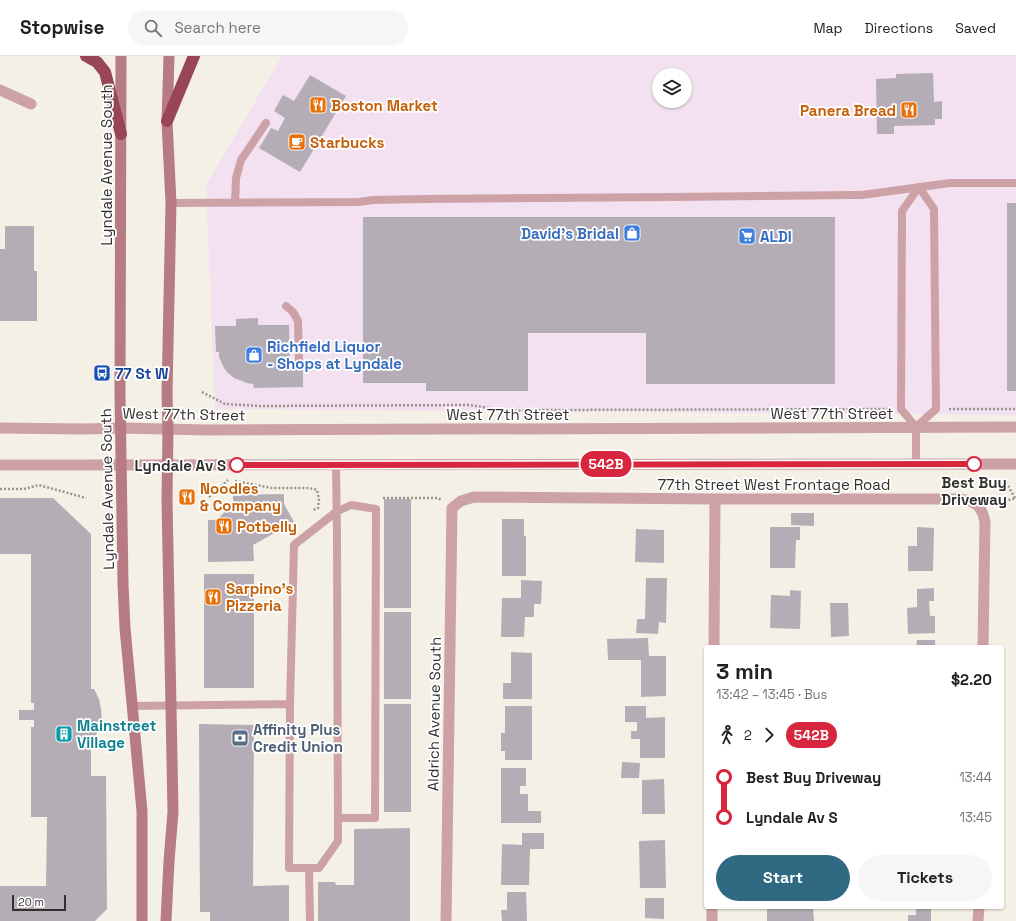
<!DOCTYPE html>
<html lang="en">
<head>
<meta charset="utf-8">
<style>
	body { margin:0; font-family:"Space Grotesk",sans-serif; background:#f6f6f6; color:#202124; height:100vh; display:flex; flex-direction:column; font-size:15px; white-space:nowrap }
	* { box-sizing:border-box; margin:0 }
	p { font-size:13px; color:#757577 }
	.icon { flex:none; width:22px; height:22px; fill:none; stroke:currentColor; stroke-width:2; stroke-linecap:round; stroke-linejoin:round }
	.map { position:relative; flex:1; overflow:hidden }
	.panel { position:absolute; left:704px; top:589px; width:300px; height:264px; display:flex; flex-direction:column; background:#fff; border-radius:4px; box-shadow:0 1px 3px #0004 }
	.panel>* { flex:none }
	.badge { padding:0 8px; border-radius:13px; font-size:14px; line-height:26px }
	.tools { position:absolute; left:652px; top:12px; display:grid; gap:8px }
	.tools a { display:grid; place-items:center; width:40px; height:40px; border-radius:50%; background:#fff; box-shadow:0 1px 3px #0004; font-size:20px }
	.scale { position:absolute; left:12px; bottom:10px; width:54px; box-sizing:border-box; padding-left:4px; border:2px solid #31302c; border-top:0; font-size:11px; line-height:14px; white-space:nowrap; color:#31302c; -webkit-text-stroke:3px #fff; paint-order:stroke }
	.map>.badge { position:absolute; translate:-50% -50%; box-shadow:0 0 0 2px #fff }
	.legs { display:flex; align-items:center; gap:6px; height:44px; padding:0 12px; font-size:13px }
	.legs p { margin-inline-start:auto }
	.head { display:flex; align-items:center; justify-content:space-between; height:68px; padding:0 12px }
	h1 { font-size:22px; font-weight:700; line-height:30px }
	.action { display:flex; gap:8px; margin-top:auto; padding:8px 12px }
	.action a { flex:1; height:46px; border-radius:24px; background:#2f6a82; color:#fff; font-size:16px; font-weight:700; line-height:46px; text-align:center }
	.action a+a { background:#f6f6f6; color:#202124 }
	ul { padding:0 12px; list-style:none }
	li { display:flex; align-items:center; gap:14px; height:40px; font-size:15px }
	li i { display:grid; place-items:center; width:6px; height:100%; margin:0 5px; background:currentColor }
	li i::after { content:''; width:10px; height:10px; margin:-5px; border:3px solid; border-radius:50%; background:#fff }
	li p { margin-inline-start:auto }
	li:first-child i { background:linear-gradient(#0000 50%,currentColor 0) }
	li:last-child i { background:linear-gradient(currentColor 50%,#0000 0) }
	header { display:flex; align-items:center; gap:24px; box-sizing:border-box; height:56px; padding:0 20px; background:#fff; border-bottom:1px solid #e0e0e0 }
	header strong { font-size:19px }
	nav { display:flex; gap:22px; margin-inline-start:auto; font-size:14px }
	.search { width:280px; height:36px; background:#f6f6f6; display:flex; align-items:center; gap:10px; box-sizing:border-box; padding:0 14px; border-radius:22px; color:#757577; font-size:15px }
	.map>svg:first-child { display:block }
</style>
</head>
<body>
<header>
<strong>Stopwise</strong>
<div class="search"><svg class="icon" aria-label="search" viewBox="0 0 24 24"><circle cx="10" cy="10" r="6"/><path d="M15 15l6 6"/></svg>Search here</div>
<nav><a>Map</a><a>Directions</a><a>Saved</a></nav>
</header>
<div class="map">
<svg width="1016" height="865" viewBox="0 0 1016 865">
	<rect width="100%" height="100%" fill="#f4f0e6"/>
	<!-- commercial -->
	<path fill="#f3e0f0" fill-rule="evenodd" d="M282 0H1016V359L215 353 206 129ZM659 19H685V45H659Z"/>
	<!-- building -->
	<path fill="#b5adb6" d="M933 17 934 46 942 45V63H935V69L894 70V78H877L876 23 896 22V18Z
		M310 19 346 40 300 116 259 92 271 72 278 75 285 62 274 55 283 39 294 45Z
		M1007 147H1016V335H1007Z
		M363 161H835V328H646V277H528V335H426V327H363Z
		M5 170H34V215H37V265H0V193H5Z
		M258 262V269H289L290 313H303V331L254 332 253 328 247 327 234 322 228 317 224 312 219 301V296H216L215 270H236V263Z
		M284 438V448L294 466 253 489 254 505 208 506V464H217L233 447V439Z
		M0 442H53L91 478V633H94L99 643 101 653 102 664 99 673 94 683H91V720H106L107 853 95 865H0V830H46L47 761H31V671H34V664H19V654H34V647H31V498H0Z
		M384 443H411V552H384Z
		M791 457H814V470L791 469Z
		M502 463H524V480H526V520H502Z
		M770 471H800V484H796L795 512H770Z
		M917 471 934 472 933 515H908V490H917Z
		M636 473 664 474V507L635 506Z
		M204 518H254V632H204Z
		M646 522H667L666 567 659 566 658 578 636 577 637 563H645Z
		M521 524 542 525 541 548H534V561H525L524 581H501L502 542H521Z
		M934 532V545H929L930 560H935V577L908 578 907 552 917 551V533Z
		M790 534 801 535 800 573 770 572 771 539 790 540Z
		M830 547H848L849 580 831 581Z
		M384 556H411V643H384Z
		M648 582 649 600H666V640L641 641V604H608L607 583Z
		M917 584H935V591H916Z
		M511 596 532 597V643H503V627H511Z
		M384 648H411V756H384Z
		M505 650H532V704H505V695H501V677H505Z
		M625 650H646V662L665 661V702H640V683H631V675H637V666H625Z
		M199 668 254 669 253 830 289 829V865H210V856H200Z
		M622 706 640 707 639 722H621Z
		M501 712H526V730H520V738H528V755H541V767H501Z
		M664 723 665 758H642V724Z
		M410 772V865H318V826H335L336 829H354V773Z
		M522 777H544V793H530L529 829H501L502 788 522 789Z
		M665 784 666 832H640L639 785Z
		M507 836H526L527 865H502L501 854H507Z
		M645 842H664V863L645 862Z
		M767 851H794V852L813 851 814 865H767Z
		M916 851H931V865H908V859H916Z"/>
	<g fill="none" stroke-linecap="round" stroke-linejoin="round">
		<!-- path -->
		<path stroke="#97948d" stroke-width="2.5" stroke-dasharray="2 2" stroke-linecap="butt" d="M202 336 225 348 261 350 470 349 507 355 547 354 890 353
			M949 353H1016
			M1004 423 1015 442
			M235 425 272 432H309L317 434 319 443 318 452 313 454
			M0 433H24L39 429 86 442
			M209 441 228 424
			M383 442H438L441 444
			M993 448 1016 442"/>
		<!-- service -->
		<path stroke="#cca2a7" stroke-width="8" d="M171 147 359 146 373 144 425 143 673 141 852 139H862L950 127H1016
			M235 147 236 122 241 104 266 67
			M286 250 293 256 298 265 299 308
			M916 408V371L901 353 902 155 919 131 934 153 936 353 916 371
			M336 409 337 480 338 785 319 812H289L290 648 294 489 336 456 351 449 376 453 375 762H338
			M132 650 290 648
			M309 812 310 865"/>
		<!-- minor -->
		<path stroke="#cca2a7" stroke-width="11" d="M0 34 31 48
			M714 591 715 443
			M446 865 452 452 461 445 474 441 715 443H959C975 445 982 449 985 466L983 591
			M712 865V851
			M978 865 979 851"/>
		<!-- tertiary -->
		<path stroke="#cca2a7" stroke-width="11" d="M0 372 83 373 121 372 206 374 1016 371
			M0 409H84L1016 408"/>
		<!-- secondary -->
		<path stroke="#b77b84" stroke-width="11" d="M121 0 120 337 123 528 125 572 142 755V865
			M166 865 169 805 173 756 167 443 168 373 167 337 171 147 167 65 169 0"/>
		<!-- motorway -->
		<path stroke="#984655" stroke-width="12" d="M86 0 97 6 105 16 121 78
			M167 65 194 0"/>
	</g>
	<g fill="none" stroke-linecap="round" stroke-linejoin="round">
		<!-- line-1 casing -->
		<g stroke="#fff" stroke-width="9">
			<path id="line-1" d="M237 409 974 408"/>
		</g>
		<!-- line-1 -->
		<use href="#line-1" stroke="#d7263d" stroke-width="6"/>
	</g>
	<!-- icons -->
	<defs>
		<g id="restaurant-square" transform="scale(0.9)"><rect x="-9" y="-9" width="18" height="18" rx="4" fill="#e8710a" stroke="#fff"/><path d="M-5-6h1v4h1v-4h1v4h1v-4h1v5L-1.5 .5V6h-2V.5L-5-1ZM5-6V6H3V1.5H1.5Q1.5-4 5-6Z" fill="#fff"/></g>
		<g id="cafe-square" transform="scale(0.9)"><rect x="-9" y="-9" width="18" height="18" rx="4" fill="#e8710a" stroke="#fff"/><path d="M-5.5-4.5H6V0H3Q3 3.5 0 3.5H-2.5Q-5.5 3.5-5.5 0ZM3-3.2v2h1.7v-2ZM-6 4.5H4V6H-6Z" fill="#fff"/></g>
		<g id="shop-square" transform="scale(0.9)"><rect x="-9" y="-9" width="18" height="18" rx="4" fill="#3f7fe0" stroke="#fff"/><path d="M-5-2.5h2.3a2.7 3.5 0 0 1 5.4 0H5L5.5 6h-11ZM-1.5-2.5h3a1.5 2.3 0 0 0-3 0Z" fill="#fff"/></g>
		<g id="supermarket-square" transform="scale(0.9)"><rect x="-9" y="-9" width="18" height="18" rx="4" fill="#3f7fe0" stroke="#fff"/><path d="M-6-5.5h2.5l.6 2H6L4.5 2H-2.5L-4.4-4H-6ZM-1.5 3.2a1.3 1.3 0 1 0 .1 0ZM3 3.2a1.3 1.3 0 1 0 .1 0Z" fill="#fff"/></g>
		<g id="bus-square" transform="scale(0.9)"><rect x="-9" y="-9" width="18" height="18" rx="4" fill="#1a4fb4" stroke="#fff"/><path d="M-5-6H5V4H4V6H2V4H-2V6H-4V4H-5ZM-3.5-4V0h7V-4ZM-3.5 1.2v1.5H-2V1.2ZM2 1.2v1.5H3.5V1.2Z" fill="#fff"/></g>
		<g id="building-square" transform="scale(0.9)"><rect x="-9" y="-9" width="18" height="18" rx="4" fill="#0f9aa8" stroke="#fff"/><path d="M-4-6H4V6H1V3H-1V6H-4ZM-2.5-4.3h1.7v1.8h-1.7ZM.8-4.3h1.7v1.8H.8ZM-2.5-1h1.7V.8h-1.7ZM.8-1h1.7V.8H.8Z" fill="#fff"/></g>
		<g id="bank-square" transform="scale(0.9)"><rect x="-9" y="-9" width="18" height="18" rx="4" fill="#5c6f8a" stroke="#fff"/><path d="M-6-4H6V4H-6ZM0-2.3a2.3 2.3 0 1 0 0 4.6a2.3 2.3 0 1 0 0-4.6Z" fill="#fff"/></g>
	</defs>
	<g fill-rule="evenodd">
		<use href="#restaurant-square" x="318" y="49"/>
		<use href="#restaurant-square" x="909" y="54"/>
		<use href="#cafe-square" x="297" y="86"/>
		<use href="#shop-square" x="632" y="177"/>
		<use href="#supermarket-square" x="747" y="180"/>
		<use href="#shop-square" x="254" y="299"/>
		<use href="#bus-square" x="102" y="317"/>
		<use href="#restaurant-square" x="187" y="441"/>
		<use href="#restaurant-square" x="224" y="470"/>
		<use href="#restaurant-square" x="213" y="541"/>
		<use href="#building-square" x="64" y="678"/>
		<use href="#bank-square" x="240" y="682"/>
	</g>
	<!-- markers -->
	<g fill="#fff" stroke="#d7263d" stroke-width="2">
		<circle cx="974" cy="408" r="7"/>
		<circle cx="237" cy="409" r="7"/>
	</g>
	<g text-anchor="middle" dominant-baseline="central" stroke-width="3.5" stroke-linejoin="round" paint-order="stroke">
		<!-- food labels -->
		<g font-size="15" font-weight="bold" fill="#c56008" stroke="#fff" text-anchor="start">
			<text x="331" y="49">Boston Market</text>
			<text x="896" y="54" text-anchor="end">Panera Bread</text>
			<text x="310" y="86">Starbucks</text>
			<text x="200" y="432">Noodles<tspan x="200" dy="17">&amp; Company</tspan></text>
			<text x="237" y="470">Potbelly</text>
			<text x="226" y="532">Sarpino's<tspan x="226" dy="17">Pizzeria</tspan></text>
		</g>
		<!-- street labels -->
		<g font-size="15" fill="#31302c" stroke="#fff">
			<text transform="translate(106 109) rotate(-90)">Lyndale Avenue South</text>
			<text x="832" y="357">West 77th Street</text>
			<text transform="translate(184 358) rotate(1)">West 77th Street</text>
			<text x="508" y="358">West 77th Street</text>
			<text x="774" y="428">77th Street West Frontage Road</text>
			<text transform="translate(107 433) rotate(-91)">Lyndale Avenue South</text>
			<text transform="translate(434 658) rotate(-89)">Aldrich Avenue South</text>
		</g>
		<!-- shop labels -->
		<g font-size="15" font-weight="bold" fill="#366cbe" stroke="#fff" text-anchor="start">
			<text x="619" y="177" text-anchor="end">David's Bridal</text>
			<text x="760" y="180">ALDI</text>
			<text x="267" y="290">Richfield Liquor<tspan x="267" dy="17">- Shops at Lyndale</tspan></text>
		</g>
		<!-- transit labels -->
		<g font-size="15" font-weight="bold" fill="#164399" stroke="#fff" text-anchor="start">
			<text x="115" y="317">77 St W</text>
		</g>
		<!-- stop labels -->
		<g font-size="15" font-weight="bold" fill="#31302c" stroke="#fff" text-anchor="end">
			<text x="226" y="409">Lyndale Av S</text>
			<text x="974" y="426" text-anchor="middle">Best Buy<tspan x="974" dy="17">Driveway</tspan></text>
		</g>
		<!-- culture labels -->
		<g font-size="15" font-weight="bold" fill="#0d838f" stroke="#fff" text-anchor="start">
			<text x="77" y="669">Mainstreet<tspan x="77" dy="17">Village</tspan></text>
		</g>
		<!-- service labels -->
		<g font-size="15" font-weight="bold" fill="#4e5e75" stroke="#fff" text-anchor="start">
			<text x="253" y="673">Affinity Plus<tspan x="253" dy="17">Credit Union</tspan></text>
		</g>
	</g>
</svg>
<div class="tools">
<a><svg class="icon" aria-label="layers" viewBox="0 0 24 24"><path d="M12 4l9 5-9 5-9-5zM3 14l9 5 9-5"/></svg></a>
</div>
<div class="scale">20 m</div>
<b class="badge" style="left:606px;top:408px;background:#d7263d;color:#fff">542B</b>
<section class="panel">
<div class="head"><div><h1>3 min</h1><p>13:42 – 13:45 · Bus</p></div><b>$2.20</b></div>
<div class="legs"><svg class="icon" aria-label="walk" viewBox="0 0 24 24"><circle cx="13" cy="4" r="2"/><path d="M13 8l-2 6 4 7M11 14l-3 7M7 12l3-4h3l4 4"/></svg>2<svg class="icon" aria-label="forward" viewBox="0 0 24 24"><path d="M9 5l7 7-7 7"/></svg><b class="badge" style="background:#d7263d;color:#fff">542B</b></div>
<ul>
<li><i style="color:#d7263d"></i><b>Best Buy Driveway</b><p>13:44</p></li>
<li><i style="color:#d7263d"></i><b>Lyndale Av S</b><p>13:45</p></li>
</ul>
<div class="action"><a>Start</a><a>Tickets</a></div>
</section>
</div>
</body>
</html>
